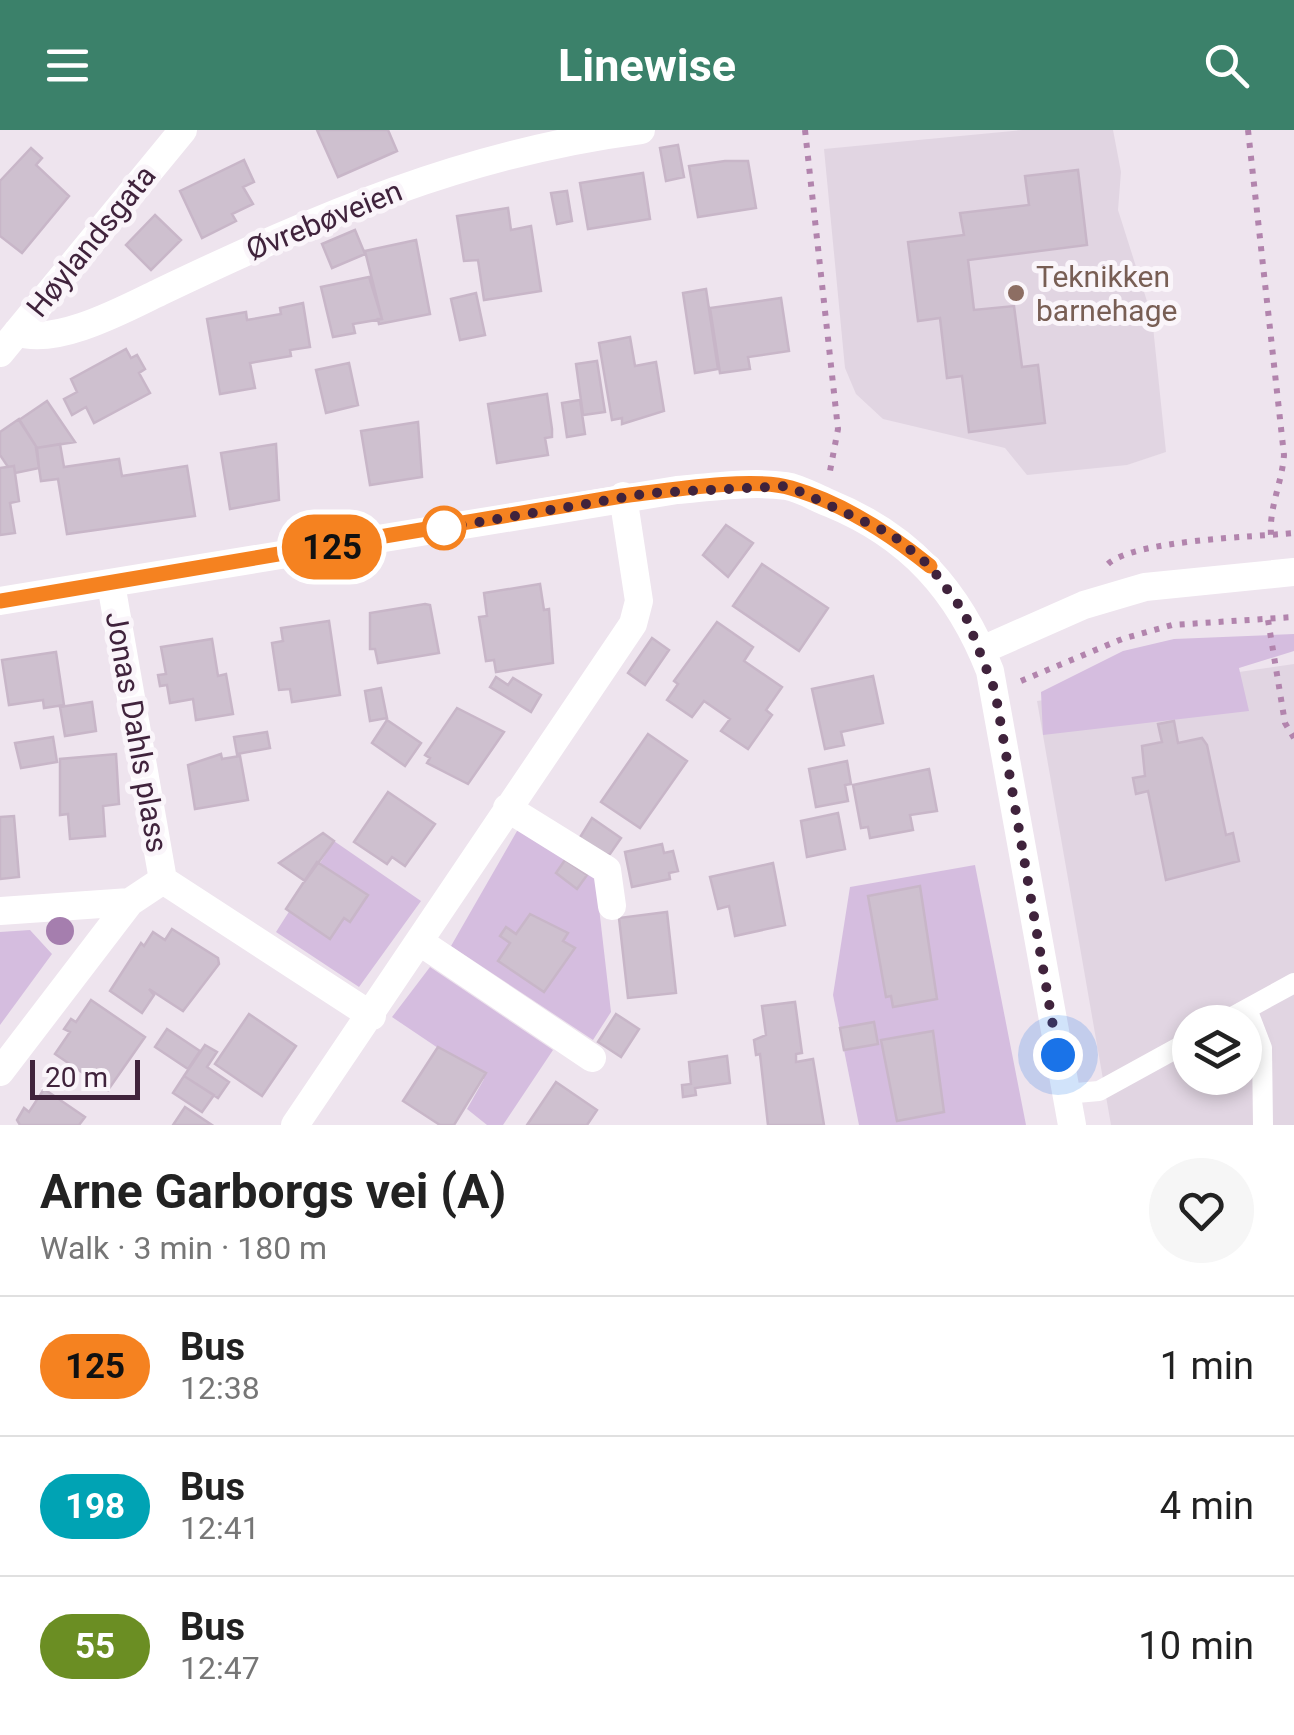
<!DOCTYPE html>
<html lang="en">
<head>
<meta charset="utf-8">
<style>
	body { margin:0; font-family:Roboto,sans-serif; background:#f6f6f6; color:#222; height:100vh; display:flex; flex-direction:column; font-size:38px; white-space:nowrap }
	* { box-sizing:border-box; margin:0 }
	p { font-size:32px; color:#767676 }
	.icon { flex:none; width:55px; height:55px; fill:none; stroke:currentColor; stroke-width:2; stroke-linecap:round; stroke-linejoin:round }
	.map { position:relative; height:995px; overflow:hidden }
	.sheet { display:flex; flex-direction:column; background:#fff; flex:1 }
	.sheet>* { flex:none }
	.badge { padding:0 20px; border-radius:32px; font-size:35px; line-height:65px }
	.buttons { position:absolute; left:1172px; top:875px; display:grid; gap:20px }
	.buttons a { display:grid; place-items:center; width:90px; height:90px; border-radius:50%; background:#fff; box-shadow:0 5px 15px #0003; font-size:50px }
	.scale { position:absolute; left:30px; bottom:25px; width:110px; box-sizing:border-box; padding-left:10px; border:5px solid #40233c; border-top:0; font-size:28px; line-height:35px; white-space:nowrap; color:#40233c; -webkit-text-stroke:8px #faf5fa; paint-order:stroke }
	.you { position:absolute; width:50px; height:50px; margin:-25px; border:8px solid #fff; border-radius:50%; background:#1a73e8; box-shadow:0 0 0 15px #1a73e833 }
	.map>.badge { position:absolute; translate:-50% -50%; box-shadow:0 0 0 5px #fff }
	.round { display:grid; place-items:center; flex:none; width:105px; height:105px; border-radius:52px; background:#f6f6f6 }
	.head { display:flex; align-items:center; justify-content:space-between; height:170px; padding:0 40px }
	h1 { font-size:48px; font-weight:700; line-height:75px }
	ul { padding:0; list-style:none }
	li { display:flex; align-items:center; gap:30px; height:140px; padding:0 40px; border-top:2px solid #e0e0e0 }
	li div { flex:1 }
	li b { display:block; font-size:38px }
	li em { font-style:normal }
	li .badge { min-width:110px; font-weight:700; text-align:center }
	header { display:flex; justify-content:space-between; align-items:center; height:130px; padding:0 40px; background:#3b816a; color:#fff; font-size:45px; font-weight:700 }
	.map>svg:first-child { display:block }
</style>
</head>
<body>
<header><svg class="icon" aria-label="menu" viewBox="0 0 24 24"><path d="M4 6h16M4 12h16M4 18h16"/></svg>Linewise<svg class="icon" aria-label="search" viewBox="0 0 24 24"><circle cx="10" cy="10" r="6"/><path d="M15 15l6 6"/></svg></header>
<div class="map">
<svg width="1294" height="995" viewBox="0 0 1294 995">
	<rect width="100%" height="100%" fill="#eee4ee"/>
	<!-- built -->
	<path fill="#e1d5e2" fill-rule="evenodd" d="M1022 0H1113L1121 42 1118 80 1152 187 1166 322 1127 335 1027 345 1005 318 883 289 856 264 845 238 824 19Z
		M1294 534V995H1111L1037 571ZM1190 892H1245V948H1190Z"/>
	<!-- green -->
	<path fill="#d5bddf" d="M1294 504V521L1239 538 1249 581 1043 605 1041 562 1123 521 1174 509Z
		M521 694 595 743 611 882 593 910 451 816Z
		M334 711 421 771 359 857 276 802Z
		M975 735 1026 995H859L833 865 850 757Z
		M30 800 52 824 0 895V802Z
		M430 837 553 920 503 995H487L467 979 484 949 392 887Z"/>
	<!-- building -->
	<path fill="#cec0cf" stroke="#c8b6c8" stroke-width="2.5" d="M317 0H388L397 21 338 47Z
		M678 15 684 47 666 51 660 18Z
		M31 18 42 28 36 35 69 66 22 123 0 106V51Z
		M244 30 254 52 243 57 253 74 232 84 236 91 202 108 180 61Z
		M725 31H748L756 78 698 87 689 36Z
		M1078 40 1087 115 968 130 974 180 1014 176 1022 237 1038 235 1045 293 969 302 962 246 947 248 940 188 918 191 908 112 964 105 960 83 1029 75 1025 46Z
		M643 43 650 89 588 99 580 53Z
		M567 61 572 91 557 94 551 63Z
		M508 78 511 100 531 96 541 161 484 170 478 130 464 131 457 86Z
		M155 85 181 110 151 140 126 115Z
		M355 100 365 124 332 138 322 114Z
		M416 110 430 184 379 194 378 189H382L365 121Z
		M369 147 382 189 353 194 355 203 333 207 321 157Z
		M706 159 718 239 695 243 683 163Z
		M476 163 485 205 460 210 451 169Z
		M781 168 789 221 748 227 750 239 720 243 710 178Z
		M303 173 310 217 290 220 291 226 250 233 255 258 220 264 207 189 246 182 247 190 281 184 280 178Z
		M630 207 635 236 656 232 664 281 622 294V288L612 290 599 213Z
		M126 219 131 228 137 225 145 239 139 243 150 263 94 293 86 277 72 285 64 269 77 262 71 249Z
		M597 231 605 282 583 285 576 234Z
		M349 233 358 275 326 283 316 240Z
		M547 264 552 299V307L545 308 548 325 497 333 488 274Z
		M580 270 585 304 567 307 562 273Z
		M47 271 75 312 37 318 19 290Z
		M19 289 37 318 39 338 15 343 14 336 8 337 0 325V302Z
		M418 292 422 347 370 355 361 301Z
		M60 314 64 337 119 329 122 346 187 336 195 386 67 404 58 349 41 351 36 318Z
		M276 314 279 370 230 379 221 323Z
		M14 336 19 371 10 373 15 403 0 405V338Z
		M726 395 753 413 728 447 703 425Z
		M762 434 828 478 799 521 733 476Z
		M540 454 544 480 549 479 553 533 496 542 494 530 486 531 479 487 487 486 484 463Z
		M425 474 430 475 439 523 378 533 375 519H370V483Z
		M329 491 340 565 292 572 290 559 279 560 272 513 283 511 281 498Z
		M717 492 753 517 744 531 782 557 766 580 772 585 748 619 721 601 730 589 704 571 692 587 667 570 678 554 674 551Z
		M652 508 669 520 645 555 628 543Z
		M212 509 218 546 226 544 233 584 196 590 193 569 170 573 167 555 160 556 158 545 166 544 161 517Z
		M56 522 64 575 44 578 43 570 9 575 2 530Z
		M873 546 883 593 841 602 844 615 825 619 812 559Z
		M496 547 508 555 513 548 541 565 531 582 490 557Z
		M381 558 387 588 370 591 365 561Z
		M92 572 96 601 65 606 60 577Z
		M457 578 504 602 468 654 427 633 430 628 425 625Z
		M387 590 421 613 405 636 372 613Z
		M1174 591 1178 613 1202 608 1207 615 1226 705 1233 703 1239 731 1166 750 1148 661 1136 664 1133 648 1145 646 1142 616 1162 612 1158 594Z
		M267 602 270 618 237 624 234 607Z
		M648 604 687 631 640 698 601 672Z
		M53 607 57 632 21 638 15 613Z
		M116 624 119 674 103 676 105 706 70 709 68 684 60 685V629Z
		M221 624 222 629 240 626 248 670 195 679 188 635Z
		M847 631 851 654 845 655 848 671 816 677 809 639Z
		M929 639 937 681 910 685 913 700 870 708 868 697 861 698 853 655Z
		M388 662 435 694 405 736 392 727 387 734 354 712Z
		M838 683 845 719 807 727 801 691Z
		M14 686 19 747 0 749V687Z
		M592 688 621 708 610 724 603 726 579 709Z
		M323 703 334 711 305 751 279 733Z
		M662 714 664 723 673 721 678 741 669 743 670 749 632 757 625 722Z
		M565 730 587 745 577 759 556 743Z
		M317 732 368 765 350 792 344 788 330 809 286 779Z
		M773 733 785 795 735 806 729 776 718 779 710 747Z
		M920 756 937 869 893 877 891 866 886 867 868 766Z
		M667 782 676 863 628 868 619 788Z
		M530 784 568 803 563 811 575 818 544 862 498 831 510 813 500 806 506 797 516 804Z
		M172 799 218 828 219 834 183 881 149 859 154 865 142 883 110 861 141 813 144 816 153 802 165 810Z
		M91 870 145 907 108 960 55 924 70 902 64 899 71 889 76 892Z
		M795 872 802 923 796 924V932L813 929 824 995H768L760 924 756 925 754 910 766 905 762 876Z
		M249 884 296 916 262 966 215 934Z
		M616 884 639 899 621 927 598 912Z
		M874 892 878 914 844 920 840 898Z
		M167 899 200 921 188 939 155 917Z
		M933 901 944 982 897 991 881 910Z
		M205 915 217 922 207 937 229 952 218 968 184 946Z
		M438 917 486 943 454 995H440L403 971Z
		M727 926 730 953 695 958 696 965 683 967 682 955 691 954 689 932Z
		M184 946 214 965 202 982 173 963Z
		M556 952 597 980 587 995H527Z
		M44 959 85 987 79 995H20L17 990 24 978 29 982Z
		M185 977 212 995H173Z"/>
	<g fill="none" stroke-linecap="round" stroke-linejoin="round">
		<!-- path -->
		<path stroke="#b284ad" stroke-width="6" stroke-dasharray="5 8" stroke-linecap="butt" d="M805 0 838 299 830 341
			M1248 0 1284 325C1282 353 1269 377 1271 405
			M1108 434C1134 410 1254 407 1294 403
			M1268 490 1285 593 1294 608
			M1021 551 1122 509 1172 495 1294 487"/>
		<!-- service -->
		<path stroke="#fff" stroke-width="20" d="M1247 879 1262 918 1263 995
			M1223 892 1294 853
			M1065 964 1099 961 1190 911"/>
		<!-- minor -->
		<path stroke="#fff" stroke-width="28" d="M17 202C55 217 125 179 160 162 320 86 464 23 641 0
			M0 223 183 0
			M111 454 163 750 372 886
			M982 520 1084 475 1145 457 1294 442
			M507 678 607 740 612 776
			M0 781 130 772 163 750
			M420 812 592 928
			M0 942 130 772
			M295 995 633 494 639 471 623 366"/>
		<!-- tertiary -->
		<path stroke="#fff" stroke-width="28" d="M0 471 677 360C712 357 752 351 786 356 800 358 816 368 829 373 910 406 959 461 990 541L1072 995"/>
	</g>
	<!-- trees -->
	<circle fill="#a57eae" cx="60" cy="801" r="14"/>
	<g fill="none" stroke-linecap="round" stroke-linejoin="round">
		<!-- line casing -->
		<g stroke="#fff" stroke-width="22">
			<path id="line" d="M0 471 622 366C664 361 752 346 791 358 843 373 889 403 930 436"/>
		</g>
		<!-- line -->
		<use href="#line" stroke="#f58220" stroke-width="15"/>
		<!-- walk -->
		<path stroke="#40233c" stroke-width="10" stroke-dasharray="0 18" d="M444 398 650 363 788 356 891 404 930 436 964 482 995 561 1058 925"/>
	</g>
	<!-- markers -->
	<circle fill="#8d6e63" stroke="#faf5fa" stroke-width="4" cx="1016" cy="163" r="10"/>
	<circle fill="#fff" stroke="#f58220" stroke-width="5" cx="444" cy="398" r="20"/>
	<g text-anchor="middle" dominant-baseline="central" stroke-width="10" stroke-linejoin="round" paint-order="stroke">
		<!-- street labels -->
		<g font-size="30" fill="#40233c" stroke="#faf5fa">
			<text transform="translate(324 90) rotate(-22)">Øvrebøveien</text>
			<text transform="translate(91 111) rotate(-51)">Høylandsgata</text>
			<text transform="translate(137 602) rotate(80)">Jonas Dahls plass</text>
		</g>
		<!-- education labels -->
		<g font-size="30" fill="#785e54" stroke="#faf5fa" text-anchor="start">
			<text x="1036" y="146">Teknikken<tspan x="1036" dy="34">barnehage</tspan></text>
		</g>
	</g>
</svg>
<div class="buttons">
<a><svg class="icon" aria-label="layers" viewBox="0 0 24 24"><path d="M12 4l9 5-9 5-9-5zM3 14l9 5 9-5"/></svg></a>
</div>
<div class="scale">20 m</div>
<div class="you" style="left:1058px;top:925px"></div>
<b class="badge" style="left:332px;top:417px;background:#f58220;color:#111">125</b>
</div>
<section class="sheet">
<div class="head"><div><h1>Arne Garborgs vei (A)</h1><p>Walk · 3 min · 180 m</p></div><a class="round"><svg class="icon" aria-label="heart" viewBox="0 0 24 24"><path d="M12 20l-8-8c-3-5 5-10 8-4 3-6 11-1 8 4z"/></svg></a></div>
<ul>
<li><span class="badge" style="background:#f58220;color:#111">125</span><div><b>Bus</b><p>12:38</p></div><em>1 min</em></li>
<li><span class="badge" style="background:#00a3b4;color:#fff">198</span><div><b>Bus</b><p>12:41</p></div><em>4 min</em></li>
<li><span class="badge" style="background:#6b8e23;color:#fff">55</span><div><b>Bus</b><p>12:47</p></div><em>10 min</em></li>
</ul>
</section>
</body>
</html>
